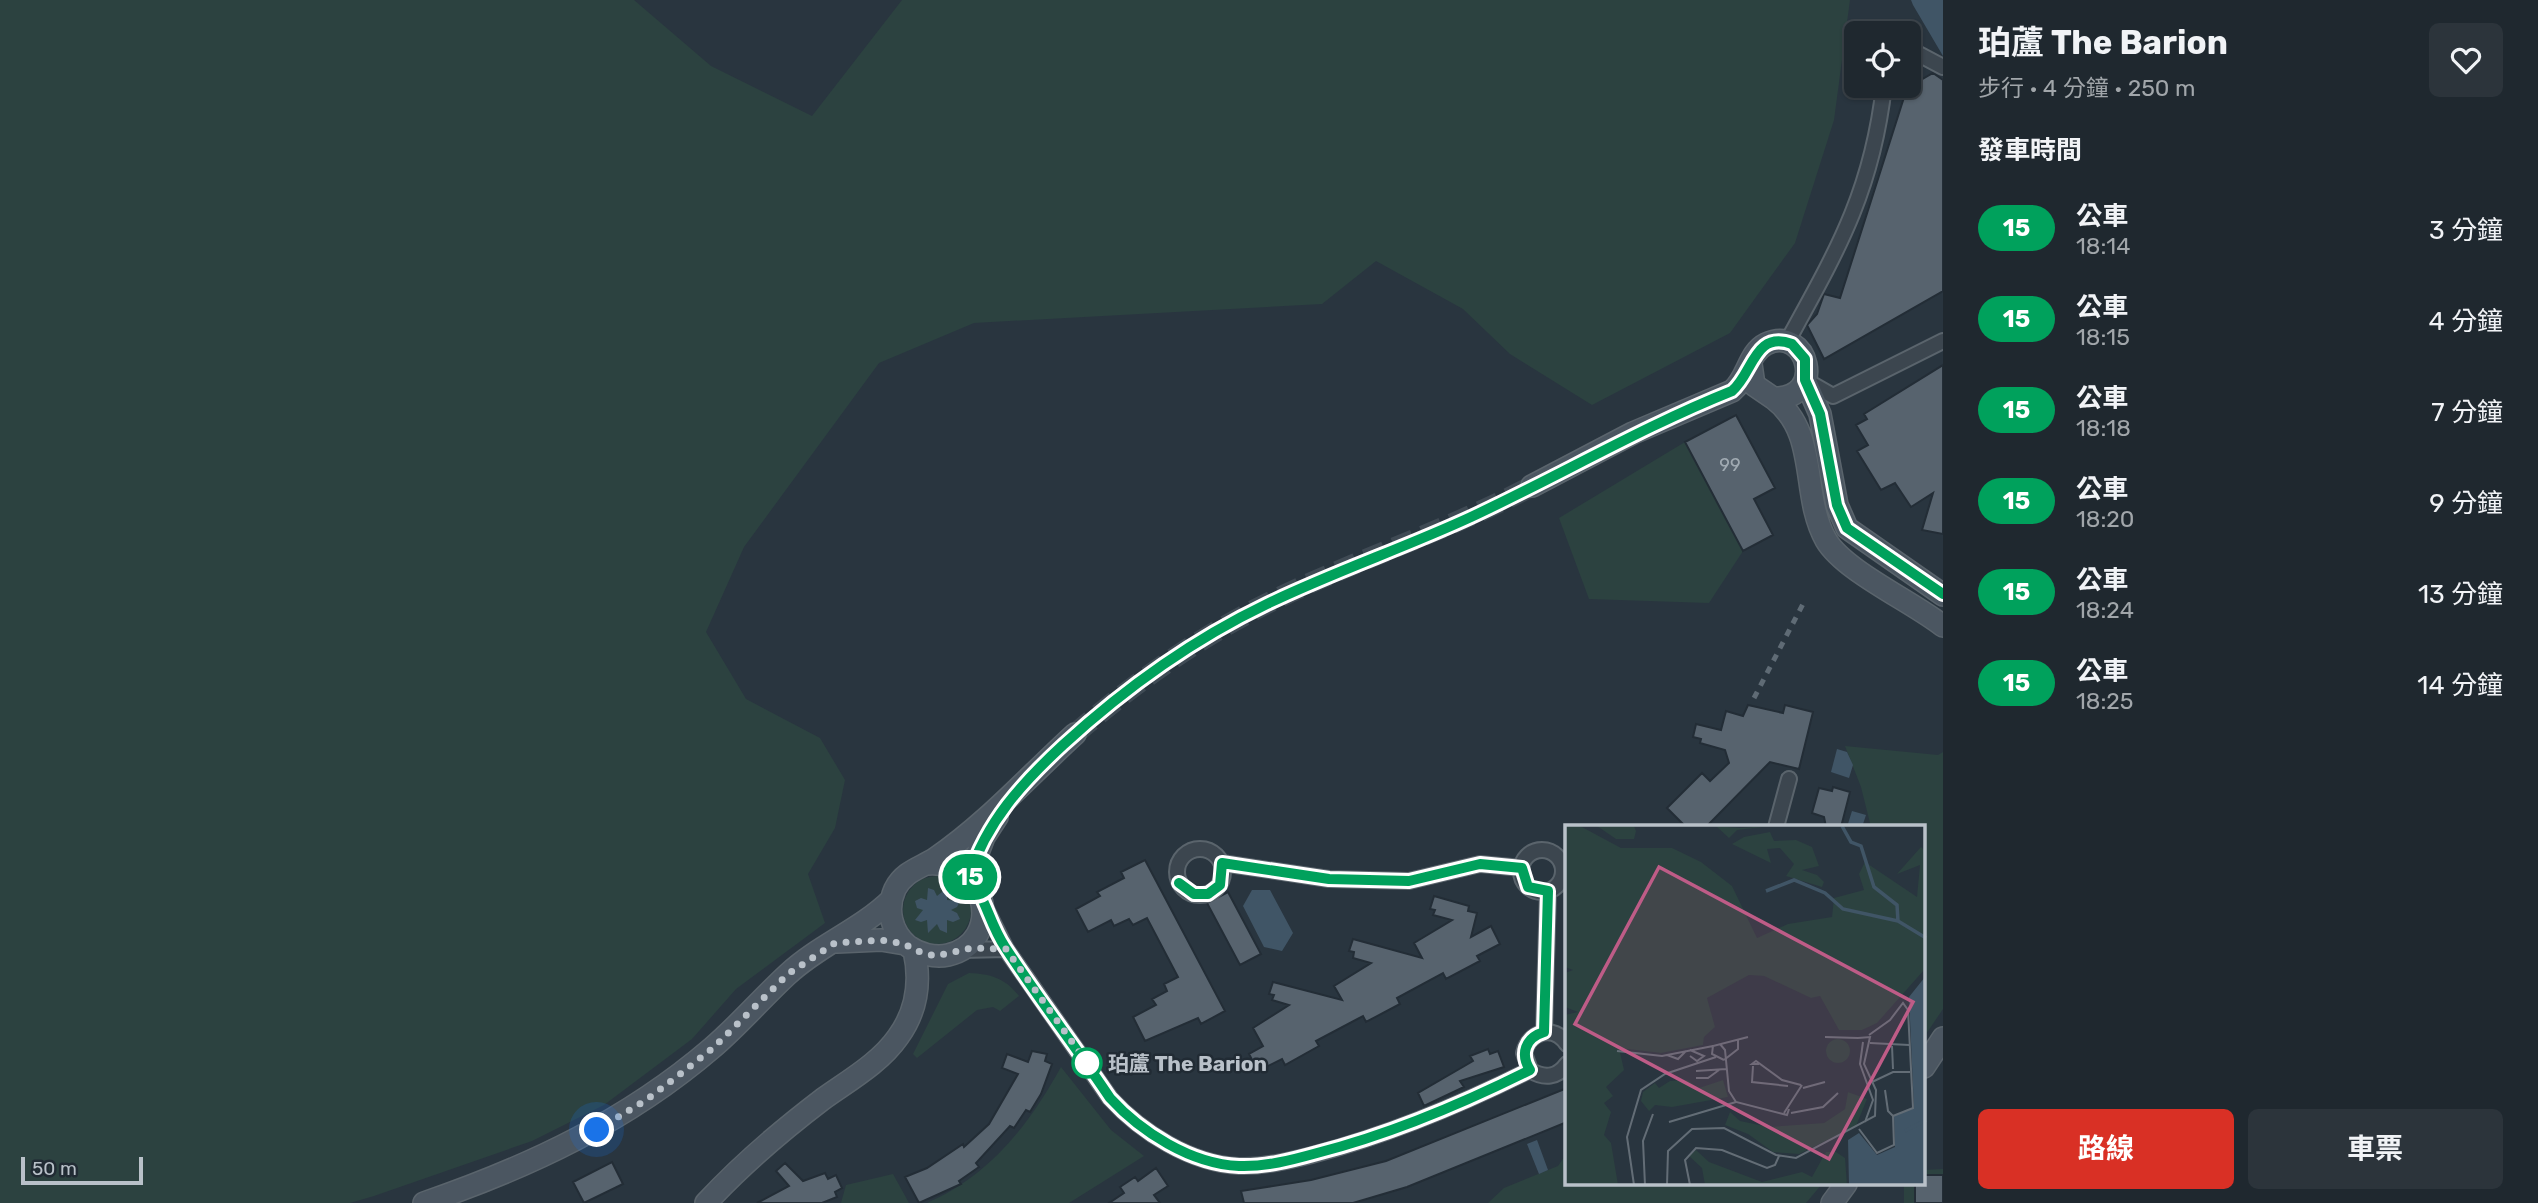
<!DOCTYPE html>
<html lang="zh-TW">
<head>
<meta charset="utf-8">
<style>
	body { margin:0; font-family:Rubik,"Noto Sans TC",sans-serif; background:#2c343b; color:#f1f3f6; height:100vh; display:flex; flex-direction:column; font-size:26px; white-space:nowrap }
	* { box-sizing:border-box; margin:0 }
	p { font-size:23px; color:#a1a6aa }
	.icon { flex:none; width:38px; height:38px; fill:none; stroke:currentColor; stroke-width:2; stroke-linecap:round; stroke-linejoin:round }
	.map { position:relative; flex:1; overflow:hidden }
	.sheet { display:flex; flex-direction:column; background:#1f282f; width:595px }
	.sheet>* { flex:none }
	.badge { padding:0 14px; border-radius:23px; font-size:24px; line-height:46px }
	.fabs { position:absolute; left:1844px; top:21px; display:grid; gap:14px }
	.fabs a { display:grid; place-items:center; width:77px; height:77px; border-radius:10px; background:#1f282f; box-shadow:0 2px 5px #0004,0 0 0 2px #3c444b; font-size:35px }
	.scale { position:absolute; left:21px; bottom:18px; width:122px; box-sizing:border-box; padding-left:7px; border:4px solid #b9c1c9; border-top:0; font-size:19px; line-height:24px; white-space:nowrap; color:#b9c1c9; -webkit-text-stroke:5px #212b34; paint-order:stroke }
	.you { position:absolute; width:35px; height:35px; margin:-18px; border:5px solid #fff; border-radius:50%; background:#1a73e8; box-shadow:0 0 0 10px #1a73e833 }
	.map>.badge { position:absolute; translate:-50% -50%; box-shadow:0 0 0 4px #fff }
	h2 { padding:0 35px; font-size:26px; line-height:63px }
	.round { display:grid; place-items:center; flex:none; width:74px; height:74px; border-radius:10px; background:#2c343b }
	.headline { display:flex; align-items:center; justify-content:space-between; height:119px; padding:0 35px }
	h1 { font-size:33px; font-weight:700; line-height:52px }
	.button { display:flex; gap:14px; margin-top:auto; padding:14px 35px }
	.button a { flex:1; height:80px; border-radius:10px; background:#d93025; color:#fff; font-size:28px; font-weight:700; line-height:80px; text-align:center }
	.button a+a { background:#2c343b; color:#f1f3f6 }
	ul { padding:0; list-style:none }
	li { display:flex; align-items:center; gap:21px; height:91px; padding:0 35px }
	li div { flex:1 }
	li b { display:block; font-size:26px }
	li em { font-style:normal }
	li .badge { min-width:77px; font-weight:700; text-align:center }
	main { display:flex; flex:1; min-height:0 }
	.map>svg:first-child { display:block }
</style>
</head>
<body>
<main>
<div class="map">
<svg width="1943" height="1203" viewBox="0 0 1943 1203">
	<rect width="100%" height="100%" fill="#29353f"/>
	<!-- green -->
	<path fill="#2c4240" d="M0 0H634L711 66 812 116 902 0H1850L1834 120 1795 243 1730 333 1592 405 1510 354 1463 309 1376 261 1322 304 974 323 879 363 744 547 706 632 746 699 820 738 845 780 835 828 808 874 825 923 736 989 692 1039 604 1105 532 1141 374 1196 350 1203H0Z
		M1685 442 1743 551 1709 603 1589 599 1559 518Z
		M1845 746 1938 755 1943 752V1009L1924 1037V827H1871L1861 787Z
		M903 910a34 34 0 1 1 68 0a34 34 0 1 1-68 0Z
		M969 973C991 974 1005 978 1019 996L1000 1011 993 1007 977 1010 917 1058 913 1054 948 984Z
		M1061 1067 1111 1130 1144 1156 1069 1203H927C989 1176 1029 1125 1061 1067Z
		M1567 1153V1184H1822L1806 1203H1488L1504 1188 1558 1166Z
		M1943 1169V1203H1904V1184H1924V1170Z
		M893 1174 909 1203H841L846 1185Z"/>
	<!-- water -->
	<path fill="#405566" d="M1911 0H1943V56L1913 5Z
		M1837 749 1847 752 1853 765 1849 778 1831 772Z
		M1852 811 1866 815 1862 827H1847Z
		M928 888 934 890 937 896 947 888V900L960 901 957 907 951 910 957 913 960 919 953 922 947 920V933L940 930 937 924 928 933 927 920 921 922 915 920 923 910 917 908 915 901 921 898 927 900Z
		M1252 890H1270L1293 933 1282 951 1264 947 1243 906Z
		M1537 1140 1548 1170 1539 1174 1527 1144Z"/>
	<!-- building -->
	<path fill="#57636e" stroke="#232d36" stroke-width="2" d="M1933 73 1943 80V291L1824 359 1807 325 1817 314 1824 294 1840 298 1907 88Z
		M1943 365V534L1922 530 1933 493 1911 507 1895 483 1881 490 1857 451 1868 445 1856 425 1867 419 1864 414Z
		M1736 415 1775 488 1754 499 1773 535 1743 551 1685 442Z
		M1748 705 1783 713 1785 705 1813 712 1799 769 1770 762 1706 827H1686L1667 808 1702 773 1710 781 1729 763 1725 750 1700 743 1701 739 1693 737 1696 724 1721 730 1726 711 1743 716Z
		M1833 787 1850 792 1841 827H1826L1824 817 1812 813 1819 788 1832 791Z
		M1145 860 1225 1011 1201 1024 1198 1018 1145 1041 1133 1017 1156 1005 1152 999 1167 991 1164 984 1178 977 1147 918 1133 925 1129 919 1114 926 1111 920 1088 932 1076 909 1100 896 1097 892 1124 878 1121 872Z
		M1228 892 1261 954 1240 965 1207 903Z
		M1434 896 1469 906 1468 911 1477 913 1471 937 1491 926 1500 944 1477 956 1480 961 1446 979 1443 973 1397 998 1400 1004 1366 1022 1363 1016 1316 1041 1319 1046 1285 1065 1282 1059 1258 1071 1249 1054 1263 1046 1253 1028 1289 1005 1272 1000 1274 995 1269 994 1273 982 1342 1000 1334 986 1371 963 1353 958 1354 952 1349 951 1353 939 1422 958 1414 943 1452 920 1433 915 1435 910 1430 909Z
		M1488 1049 1490 1054 1498 1051 1504 1067 1460 1081 1464 1087 1424 1106 1418 1093 1473 1061 1470 1056Z
		M1032 1051 1047 1054 1045 1061 1052 1064 1041 1094 1030 1112 1026 1110 1014 1128 1010 1126 976 1163 979 1167 959 1181 961 1184 919 1203 905 1177 927 1168 963 1144 964 1147 989 1124 1018 1074 1002 1068 1007 1054 1028 1062Z
		M1567 1088V1122L1407 1187 1353 1203H1244L1241 1191 1311 1180 1386 1161Z
		M612 1162 623 1184 584 1203 573 1182Z
		M785 1163 803 1181 825 1173 828 1179 836 1175 842 1188 835 1192 837 1197 822 1203H757L789 1186 776 1171Z
		M1156 1168 1168 1186 1154 1195 1160 1203H1109L1124 1193 1120 1187 1135 1177 1138 1181Z
		M1924 1175H1943V1203H1915V1184H1924Z"/>
	<g fill="none" stroke-linecap="round" stroke-linejoin="round">
		<!-- secondary-tunnel -->
		<path stroke="#3f4a54" stroke-width="21" stroke-dasharray="21 10" stroke-linecap="butt" d="M1075 734C1133 684 1195 640 1264 605 1351 561 1445 532 1532 486"/>
		<!-- street casing -->
		<g stroke="#5a646c" stroke-width="18">
			<path id="street" d="M1909 49 1943 67
				M1787 342C1837 251 1872 192 1884 86
				M1805 380 1833 396 1943 341
				M1776 827 1789 779
				M1177 872a23 23 0 1 1 46 0a23 23 0 1 1-46 0Z
				M1521 871a21 21 0 1 1 42 0a21 21 0 1 1-42 0Z
				M1222 863 1329 879 1409 881 1480 864 1522 868
				M986 909 1006 949 1110 1098C1141 1132 1191 1164 1239 1166 1263 1167 1288 1161 1312 1155 1388 1135 1460 1105 1530 1070
				M962 950 1006 949
				M1544 1032 1548 891
				M1567 1044C1554 1024 1529 1031 1524 1053L1530 1070C1544 1079 1557 1078 1567 1064"/>
		</g>
		<!-- secondary casing -->
		<g stroke="#5a646c" stroke-width="24">
			<path id="secondary" d="M1805 380 1820 414 1837 505 1847 528 1943 595
				M1773 398C1820 433 1800 494 1826 540 1844 571 1913 602 1943 626
				M1532 486 1633 433 1732 391C1748 378 1748 353 1766 344 1808 324 1828 400 1773 398L1754 385 1751 364
				M928 864C989 860 1004 942 948 955 935 958 919 954 908 946 891 932 886 909 895 889 904 871 921 868 936 858 987 823 1029 776 1075 734
				M969 876 984 837 997 817
				M837 942 881 940 905 944
				M1924 1067 1943 1038
				M424 1203C529 1167 627 1121 712 1048 739 1025 762 998 788 974 819 945 860 930 891 900
				M706 1203C742 1164 781 1131 823 1099 848 1081 880 1063 898 1037 917 1011 921 981 914 950
				M1832 1203 1846 1184"/>
		</g>
		<!-- street -->
		<use href="#street" stroke="#3c464f" stroke-width="14"/>
		<!-- secondary -->
		<use href="#secondary" stroke="#4b5661" stroke-width="21"/>
		<!-- rail -->
		<path stroke="#5f6b75" stroke-width="5" stroke-dasharray="7 7" stroke-linecap="butt" d="M1754 698 1804 602"/>
	</g>
	<g fill="none" stroke-linecap="round" stroke-linejoin="round">
		<!-- line casing -->
		<g stroke="#fff" stroke-width="16">
			<path id="line" d="M1179 883 1194 894H1208L1220 885 1222 863 1329 879 1409 881 1480 864 1522 868 1528 887 1548 891 1544 1032C1525 1038 1520 1054 1530 1070 1462 1104 1391 1134 1317 1153 1292 1160 1265 1167 1239 1166 1191 1164 1141 1132 1110 1098 1076 1047 1038 998 1005 947 990 925 985 896 969 876 987 821 1022 783 1063 745 1124 689 1192 640 1267 604 1333 572 1404 548 1471 517 1559 476 1642 427 1732 391 1753 374 1754 330 1792 344L1805 359V380L1820 414 1837 505 1847 528 1943 594"/>
		</g>
		<!-- line -->
		<use href="#line" stroke="#00a15c" stroke-width="10"/>
		<!-- walk -->
		<path stroke="#b9c1c9" stroke-width="7" stroke-dasharray="0 12.6" d="M597 1130 646 1100 679 1075 713 1048 788 974 835 943 881 940 905 944 914 950 935 956 972 948 1006 949 1087 1063"/>
	</g>
	<!-- markers -->
	<circle fill="#fff" stroke="#00a15c" stroke-width="3.5" cx="1087" cy="1063" r="14"/>
	<g text-anchor="middle" dominant-baseline="central" stroke-width="5" stroke-linejoin="round" paint-order="stroke">
		<!-- number labels -->
		<g font-size="18" fill="#a0aab2">
			<text x="1730" y="465">99</text>
		</g>
		<!-- stop labels -->
		<g font-size="21" font-weight="bold" fill="#b9c1c9" stroke="#212b34" text-anchor="start">
			<text x="1108" y="1063">珀蘆 The Barion</text>
		</g>
	</g>
	<!-- overview -->
	<g transform="translate(1565 825)">
		<rect width="360" height="360" fill="#29353f"/>
		<path d="M0 1H15L56 23H107L136 37 167 61 192 113 223 99 267 92 269 73 299 65 294 49 300 37 352 72 355 40 332 49 356 22 360 26 359 145 312 198 297 205H274L255 171 246 173 199 151 184 150 142 173 150 202 139 212 138 220 96 228 54 223 59 245 41 262 48 271 39 278 46 287 39 310 46 318 53 360H0V190L13 187 0 182V148L8 145 0 142ZM32 1H69L71 6 69 14H51ZM151 1 175 3 206 1 172 5 164 13ZM205 7 209 16 231 15 247 22 254 41 237 45 252 50 259 57 257 62 221 51 229 39 215 23 202 24 206 38 167 19 179 12ZM261 226a12 12 0 1 1 24 0a12 12 0 1 1-24 0ZM158 255 163 272 107 282 90 280 84 286 76 276 78 267 90 258 94 263 105 256 122 255 134 263ZM283 267 302 274 291 301 234 329 208 327 183 309 160 300 165 287 175 296 204 302 259 298 280 284ZM131 325 144 337 197 357 237 347 247 352 261 327H271L280 333 282 360H140L137 343 124 331Z" fill="#2c4240"/>
		<path d="M360 152V360H284L283 315 294 308 312 330 330 322 329 291 349 283 344 172Z" fill="#405566"/>
		<path fill="none" stroke="#405566" stroke-width="3.5" d="M277 1 286 17 296 21 309 62 332 80 333 96 361 113M201 66 229 55 260 68 278 84 333 96M340 306 361 295"/>
		<path fill="none" stroke="#636d76" stroke-width="2" d="M260 212 293 213M298 217 295 239 308 275 300 297M305 218 344 220M155 219 160 225 164 266 171 277 222 290 224 284M327 221 328 244M52 226 97 231 148 221M102 230 113 234 121 226M125 231 132 236 139 231 125 225M159 235 147 229 148 221 183 212M159 235 173 224V215M194 239H187L191 236 217 255 236 260M188 241 187 257 223 261M131 246 161 244M131 253H143L154 245M307 257 328 247H345M238 263 260 257M320 265 323 286 328 291M219 288 237 260M226 288 258 282 273 268M104 297 171 277M294 304 312 328 329 320 328 291 348 283 343 185 338 178 325 195 304 210M69 360 62 312 76 265 100 249 151 232M80 360 78 316 88 289M102 360 103 326 127 304 159 303 211 330 231 333 310 291 311 265 299 239 305 212 293 213M125 360 120 335 131 323 157 325 202 343 210 340 214 331"/>
		<path fill="#be5c87" fill-opacity="0.15" stroke="#be5c87" stroke-width="3.5" d="M94 42 348 177 264 334 10 199Z"/>
		<rect width="360" height="360" fill="none" stroke="#b9c1c9" stroke-width="3.5"/>
	</g>
</svg>
<div class="fabs">
<a><svg class="icon" aria-label="locate" viewBox="0 0 24 24"><circle cx="12" cy="12" r="6"/><path d="M12 2v4M12 18v4M2 12h4M18 12h4"/></svg></a>
</div>
<div class="scale">50 m</div>
<div class="you" style="left:597px;top:1130px"></div>
<b class="badge" style="left:970px;top:877px;background:#00a15c;color:#fff">15</b>
</div>
<section class="sheet">
<div class="headline"><div><h1>珀蘆 The Barion</h1><p>步行 · 4 分鐘 · 250 m</p></div><a class="round"><svg class="icon" aria-label="heart" viewBox="0 0 24 24"><path d="M12 20l-8-8c-3-5 5-10 8-4 3-6 11-1 8 4z"/></svg></a></div>
<h2>發車時間</h2>
<ul>
<li><span class="badge" style="background:#00a15c;color:#fff">15</span><div><b>公車</b><p>18:14</p></div><em>3 分鐘</em></li>
<li><span class="badge" style="background:#00a15c;color:#fff">15</span><div><b>公車</b><p>18:15</p></div><em>4 分鐘</em></li>
<li><span class="badge" style="background:#00a15c;color:#fff">15</span><div><b>公車</b><p>18:18</p></div><em>7 分鐘</em></li>
<li><span class="badge" style="background:#00a15c;color:#fff">15</span><div><b>公車</b><p>18:20</p></div><em>9 分鐘</em></li>
<li><span class="badge" style="background:#00a15c;color:#fff">15</span><div><b>公車</b><p>18:24</p></div><em>13 分鐘</em></li>
<li><span class="badge" style="background:#00a15c;color:#fff">15</span><div><b>公車</b><p>18:25</p></div><em>14 分鐘</em></li>
</ul>
<div class="button"><a>路線</a><a>車票</a></div>
</section>
</main>
</body>
</html>
